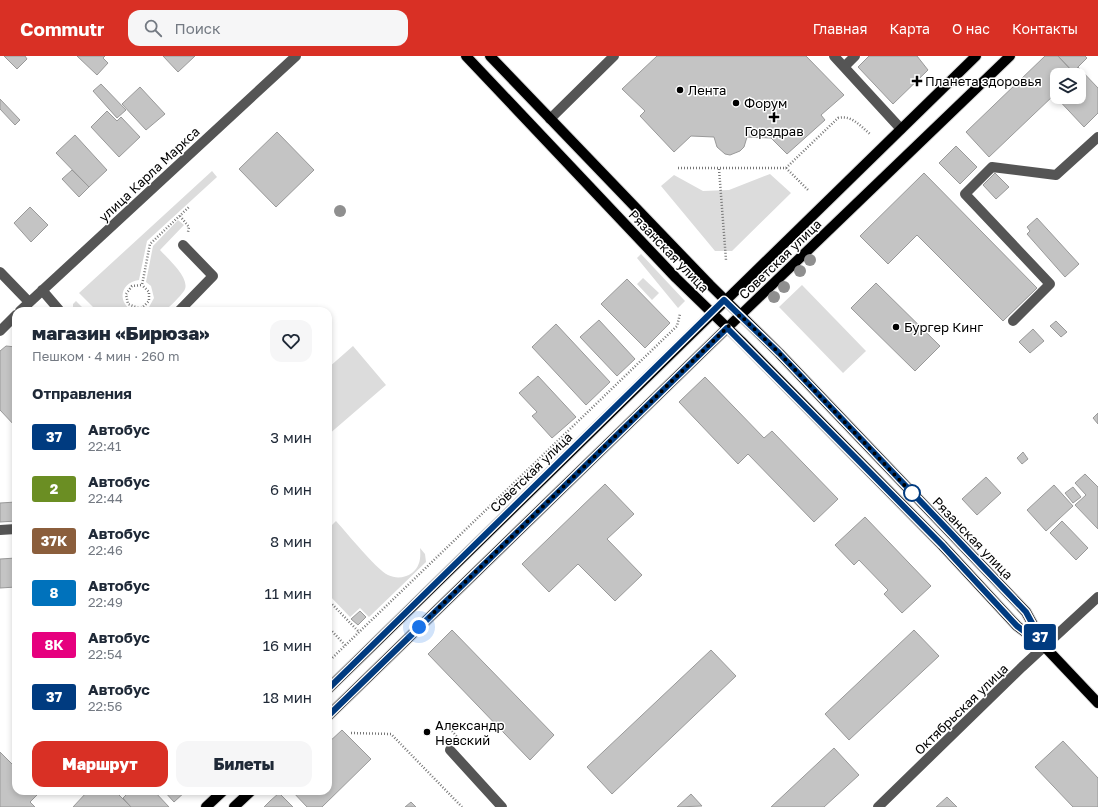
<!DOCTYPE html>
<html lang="ru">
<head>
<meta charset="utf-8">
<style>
	body { margin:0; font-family:"Golos Text",sans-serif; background:#f6f6f7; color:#1f2937; height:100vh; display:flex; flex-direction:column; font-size:15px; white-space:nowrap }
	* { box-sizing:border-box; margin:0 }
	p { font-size:13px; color:#747a83 }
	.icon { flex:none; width:22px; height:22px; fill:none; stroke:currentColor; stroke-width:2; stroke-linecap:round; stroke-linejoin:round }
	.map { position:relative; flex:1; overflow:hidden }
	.side { position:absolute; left:12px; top:251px; width:320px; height:488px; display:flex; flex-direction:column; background:#fff; border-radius:12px; box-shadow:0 2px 6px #0003 }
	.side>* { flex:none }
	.badge { padding:0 8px; border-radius:3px; font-size:14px; line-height:26px }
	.tools { position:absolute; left:1050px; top:12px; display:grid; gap:8px }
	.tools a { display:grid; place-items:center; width:36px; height:36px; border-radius:8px; background:#fff; box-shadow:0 2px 6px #0003; font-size:20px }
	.you { position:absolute; width:20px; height:20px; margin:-10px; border:3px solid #fff; border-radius:50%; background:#1a73e8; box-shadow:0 0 0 6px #1a73e833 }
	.map>.badge { position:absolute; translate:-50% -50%; box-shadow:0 0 0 2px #fff }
	h2 { padding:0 20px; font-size:15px; line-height:36px }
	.round { display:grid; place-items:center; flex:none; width:42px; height:42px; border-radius:12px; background:#f6f6f7 }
	.overview { display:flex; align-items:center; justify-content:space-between; height:68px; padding:0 20px }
	h1 { font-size:19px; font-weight:800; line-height:30px }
	.button { display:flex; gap:8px; margin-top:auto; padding:8px 20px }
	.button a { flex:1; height:46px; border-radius:12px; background:#d93025; color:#fff; font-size:16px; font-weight:800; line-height:46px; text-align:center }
	.button a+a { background:#f6f6f7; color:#1f2937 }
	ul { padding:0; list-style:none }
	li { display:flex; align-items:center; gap:12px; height:52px; padding:0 20px }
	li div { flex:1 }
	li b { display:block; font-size:15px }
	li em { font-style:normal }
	li .badge { min-width:44px; font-weight:700; text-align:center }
	header { display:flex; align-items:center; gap:24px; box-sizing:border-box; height:56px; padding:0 20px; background:#d93025; color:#fff }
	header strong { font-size:19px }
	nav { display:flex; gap:22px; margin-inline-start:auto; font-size:14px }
	.search { width:280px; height:36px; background:#f6f6f7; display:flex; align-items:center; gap:10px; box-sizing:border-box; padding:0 14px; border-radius:12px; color:#747a83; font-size:15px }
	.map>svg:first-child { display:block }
</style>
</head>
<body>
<header>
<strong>Commutr</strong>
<div class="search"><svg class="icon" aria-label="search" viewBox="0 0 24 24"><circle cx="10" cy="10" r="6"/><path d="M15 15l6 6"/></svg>Поиск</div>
<nav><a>Главная</a><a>Карта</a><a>О нас</a><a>Контакты</a></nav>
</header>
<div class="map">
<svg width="1098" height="751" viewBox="0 0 1098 751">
	<rect width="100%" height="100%" fill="#fff"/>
	<!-- green -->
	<path fill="#dcdcdc" d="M212 115 217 121 147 185 139 224C121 226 116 246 133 255H97L79 237Z
		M770 118 791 137 732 195H715L661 130 674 119 703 135 729 134Z
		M178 164 184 169 160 194C167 202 192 223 184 235 179 242 171 249 165 255H143L149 251 154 242 151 230 146 226 153 190Z
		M641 198 685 245 678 252 637 202Z
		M643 222 659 237 652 244 637 228Z
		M802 229 866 295 843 317 779 251Z
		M76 245 86 255H73V248Z
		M353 290 386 329 328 379V312Z
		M336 465C348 478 375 512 388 519 396 523 405 522 412 517 420 511 421 502 420 492L425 498 426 506 369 561 360 552 350 561 328 538V473Z"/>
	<!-- building -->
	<path fill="#c4c4c4" stroke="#999" fill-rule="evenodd" d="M4 0H25L27 3 17 13Z
		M77 0H105L103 2 108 7 97 19Z
		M163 0H195L178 16Z
		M657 0H806L844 39 821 59 825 64 787 98 771 82 747 81 744 91 740 95 730 99 725 98 717 91 714 81 691 80 674 96 640 60 645 55 622 33Z
		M869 0H917L928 14 893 48 858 11Z
		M1045 0H1058L1073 16 1078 11 1098 32V57L1084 71 1054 39 989 101 966 76ZM1057 19H1079V41H1057Z
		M1058 0H1085L1087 2 1073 16Z
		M101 28 126 54 117 62 93 35Z
		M140 31 165 58 146 74 122 48Z
		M0 43 20 64 15 69 0 53Z
		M107 55 117 65 121 61 140 81 119 101 91 71Z
		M277 76 314 114 276 151 239 113Z
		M75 79 107 114 89 131 56 97Z
		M956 90 977 111 960 128 939 107Z
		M72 114 89 131 79 141 62 123Z
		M924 117 1037 232 1003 265 917 179 888 208 860 180Z
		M995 117 1009 131 996 143 983 129Z
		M30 151 48 169 31 186 14 167Z
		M1037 162 1079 208 1065 221 1027 178 1030 175 1027 171Z
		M627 223 670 267 645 292 601 248Z
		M876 227 940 290 915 315 851 252Z
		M599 264 635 303 617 320 580 281Z
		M1056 265 1067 276 1061 281 1050 270Z
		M556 268 610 326 586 349 532 291Z
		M1033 273 1044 285 1030 297 1019 286Z
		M6 290 16 291V371L0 354V295Z
		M538 320 576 361 552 382 532 360 537 356 519 337Z
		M705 321 764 382 772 375 838 443 814 466 748 398 738 408 679 346Z
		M1098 357V368L1093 362Z
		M1023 396 1028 403 1022 408 1017 402Z
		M1085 418 1098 431V473L1075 449 1086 439 1075 427Z
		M986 421 1001 437 977 459 962 443Z
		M605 428 634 458 607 483 642 519 615 545 578 508 549 536 522 508Z
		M1054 429 1073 450 1046 475 1027 454Z
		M1073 431 1081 441 1073 447 1065 437Z
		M16 446V465L0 466V447Z
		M865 461 931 530 902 557 884 538 888 534 859 504 854 509 835 489Z
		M1062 465 1088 492 1076 504 1050 477Z
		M16 502V531L0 532V503Z
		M360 555 366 561 358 569 351 563Z
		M452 574 554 679 530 704 428 598Z
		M914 574 939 600 849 684 825 658Z
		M711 594 736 620 612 738 587 711Z
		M342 674 371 703 322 751H307L292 735H328V687Z
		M1063 685 1098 722V751H1073L1035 711Z
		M834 692 859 719 824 751H771Z
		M0 696 16 712V735L40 736 30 746 35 751H0Z
		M86 735H115L131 751H73L87 736Z
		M130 735H154L169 751H131L123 742Z
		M164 735H186L174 746Z
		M279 737 293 751H264L270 745Z
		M691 738 702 750 677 751Z
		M947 741 957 751H936Z
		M411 746 416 751H405Z"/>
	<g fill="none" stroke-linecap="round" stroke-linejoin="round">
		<!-- major casing -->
		<g stroke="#dbdbdb" stroke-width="12">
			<path id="major" d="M466 0 676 222 741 285 942 489 1017 570 1045 591 1098 647
				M490 0 710 229 779 297 1026 556 1043 587
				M328 633 976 0
				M328 660 727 272 1010 0
				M206 751 223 735
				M234 751 251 735"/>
		</g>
		<!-- path -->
		<path stroke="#777" stroke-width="2.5" stroke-dasharray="1 2" stroke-linecap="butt" d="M678 112H786L838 62C852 59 859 69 870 78
			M786 112 809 135
			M719 113 726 204
			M180 160 189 171 188 176
			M138 252 128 248 126 238 132 230 142 229 150 188 190 150
			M137 255 138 252H142L149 245V236L142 229
			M328 544 359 576
			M328 571 345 589
			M328 606 677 270 680 258
			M452 675 458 682
			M351 677 391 678 462 751"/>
		<!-- minor -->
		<path stroke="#555" stroke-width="10" d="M834 0 901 73
			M844 11 855 0
			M550 63 614 0
			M0 216 29 246
			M42 234 60 255
			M20 255 296 0
			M179 255 213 220 183 189
			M1013 265 1050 228 965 138 992 111 1056 119 1098 81
			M0 275 16 259
			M0 474 16 473
			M450 694 502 751
			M878 751 1022 611 1098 541"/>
		<!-- major -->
		<use href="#major" stroke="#000" stroke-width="10"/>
	</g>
	<!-- trees -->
	<g fill="#8f8f8f">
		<circle cx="340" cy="155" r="6"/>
		<circle cx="810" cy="204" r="6"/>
		<circle cx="800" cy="215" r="6"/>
		<circle cx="784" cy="231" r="6"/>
		<circle cx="774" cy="241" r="6"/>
	</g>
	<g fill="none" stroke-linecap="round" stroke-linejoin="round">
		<!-- line casing -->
		<g stroke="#fff" stroke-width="9">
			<path id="line" d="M328 633 724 244 779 297 1026 556 1045 591 1017 570 942 489 727 272 328 660"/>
		</g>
		<!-- line -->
		<use href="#line" stroke="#003b80" stroke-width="6"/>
		<!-- walk -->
		<path stroke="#000" stroke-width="4" stroke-dasharray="0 7.2" d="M419 571 740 259 779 297 912 437"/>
	</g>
	<!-- markers -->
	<g fill="#000" stroke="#fff" stroke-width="1.5">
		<path d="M915 19h4v4h4v4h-4v4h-4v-4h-4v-4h4z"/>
		<circle cx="680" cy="34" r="4"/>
		<circle cx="736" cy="47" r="4"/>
		<path d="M772 55h4v4h4v4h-4v4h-4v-4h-4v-4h4z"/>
		<circle cx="896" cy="271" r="4"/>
		<circle cx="427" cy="676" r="4"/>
	</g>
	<circle fill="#fff" stroke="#003b80" stroke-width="2" cx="912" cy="437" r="8"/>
	<g text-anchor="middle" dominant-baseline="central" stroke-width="3" stroke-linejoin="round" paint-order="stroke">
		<!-- poi labels -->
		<g font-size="13" fill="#000" stroke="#fff" text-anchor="start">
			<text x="925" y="25">Планета здоровья</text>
			<text x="688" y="34">Лента</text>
			<text x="744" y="47">Форум</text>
			<text x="774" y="75" text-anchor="middle">Горздрав</text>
			<text x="904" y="271">Бургер Кинг</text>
			<text x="435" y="669">Александр<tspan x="435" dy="15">Невский</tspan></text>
		</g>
		<!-- street labels -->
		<g font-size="13" fill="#000" stroke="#fff">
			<text transform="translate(149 118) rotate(-43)">улица Карла Маркса</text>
			<text transform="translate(669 195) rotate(46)">Рязанская улица</text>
			<text transform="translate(780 203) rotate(-44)">Советская улица</text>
			<text transform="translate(531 416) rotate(-44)">Советская улица</text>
			<text transform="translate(973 482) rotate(46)">Рязанская улица</text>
			<text transform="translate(961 653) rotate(-44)">Октябрьская улица</text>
		</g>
	</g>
</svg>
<div class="tools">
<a><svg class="icon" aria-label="layers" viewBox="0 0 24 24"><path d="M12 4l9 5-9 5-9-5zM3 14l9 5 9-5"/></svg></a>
</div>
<div class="you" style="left:419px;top:571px"></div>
<b class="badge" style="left:1040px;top:581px;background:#003b80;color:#fff">37</b>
<section class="side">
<div class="overview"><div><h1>магазин «Бирюза»</h1><p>Пешком · 4 мин · 260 m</p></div><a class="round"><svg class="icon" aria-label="heart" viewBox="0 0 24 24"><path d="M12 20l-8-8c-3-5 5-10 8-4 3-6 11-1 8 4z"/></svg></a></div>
<h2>Отправления</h2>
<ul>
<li><span class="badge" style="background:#003b80;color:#fff">37</span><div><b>Автобус</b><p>22:41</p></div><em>3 мин</em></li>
<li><span class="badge" style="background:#6b8e23;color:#fff">2</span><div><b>Автобус</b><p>22:44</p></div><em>6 мин</em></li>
<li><span class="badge" style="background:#8b5e3c;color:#fff">37К</span><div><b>Автобус</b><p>22:46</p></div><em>8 мин</em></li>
<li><span class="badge" style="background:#0072bc;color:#fff">8</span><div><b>Автобус</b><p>22:49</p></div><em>11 мин</em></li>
<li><span class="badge" style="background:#e6007e;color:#fff">8К</span><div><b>Автобус</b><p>22:54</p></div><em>16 мин</em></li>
<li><span class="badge" style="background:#003b80;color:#fff">37</span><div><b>Автобус</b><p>22:56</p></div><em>18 мин</em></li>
</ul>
<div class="button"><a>Маршрут</a><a>Билеты</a></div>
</section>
</div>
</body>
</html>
